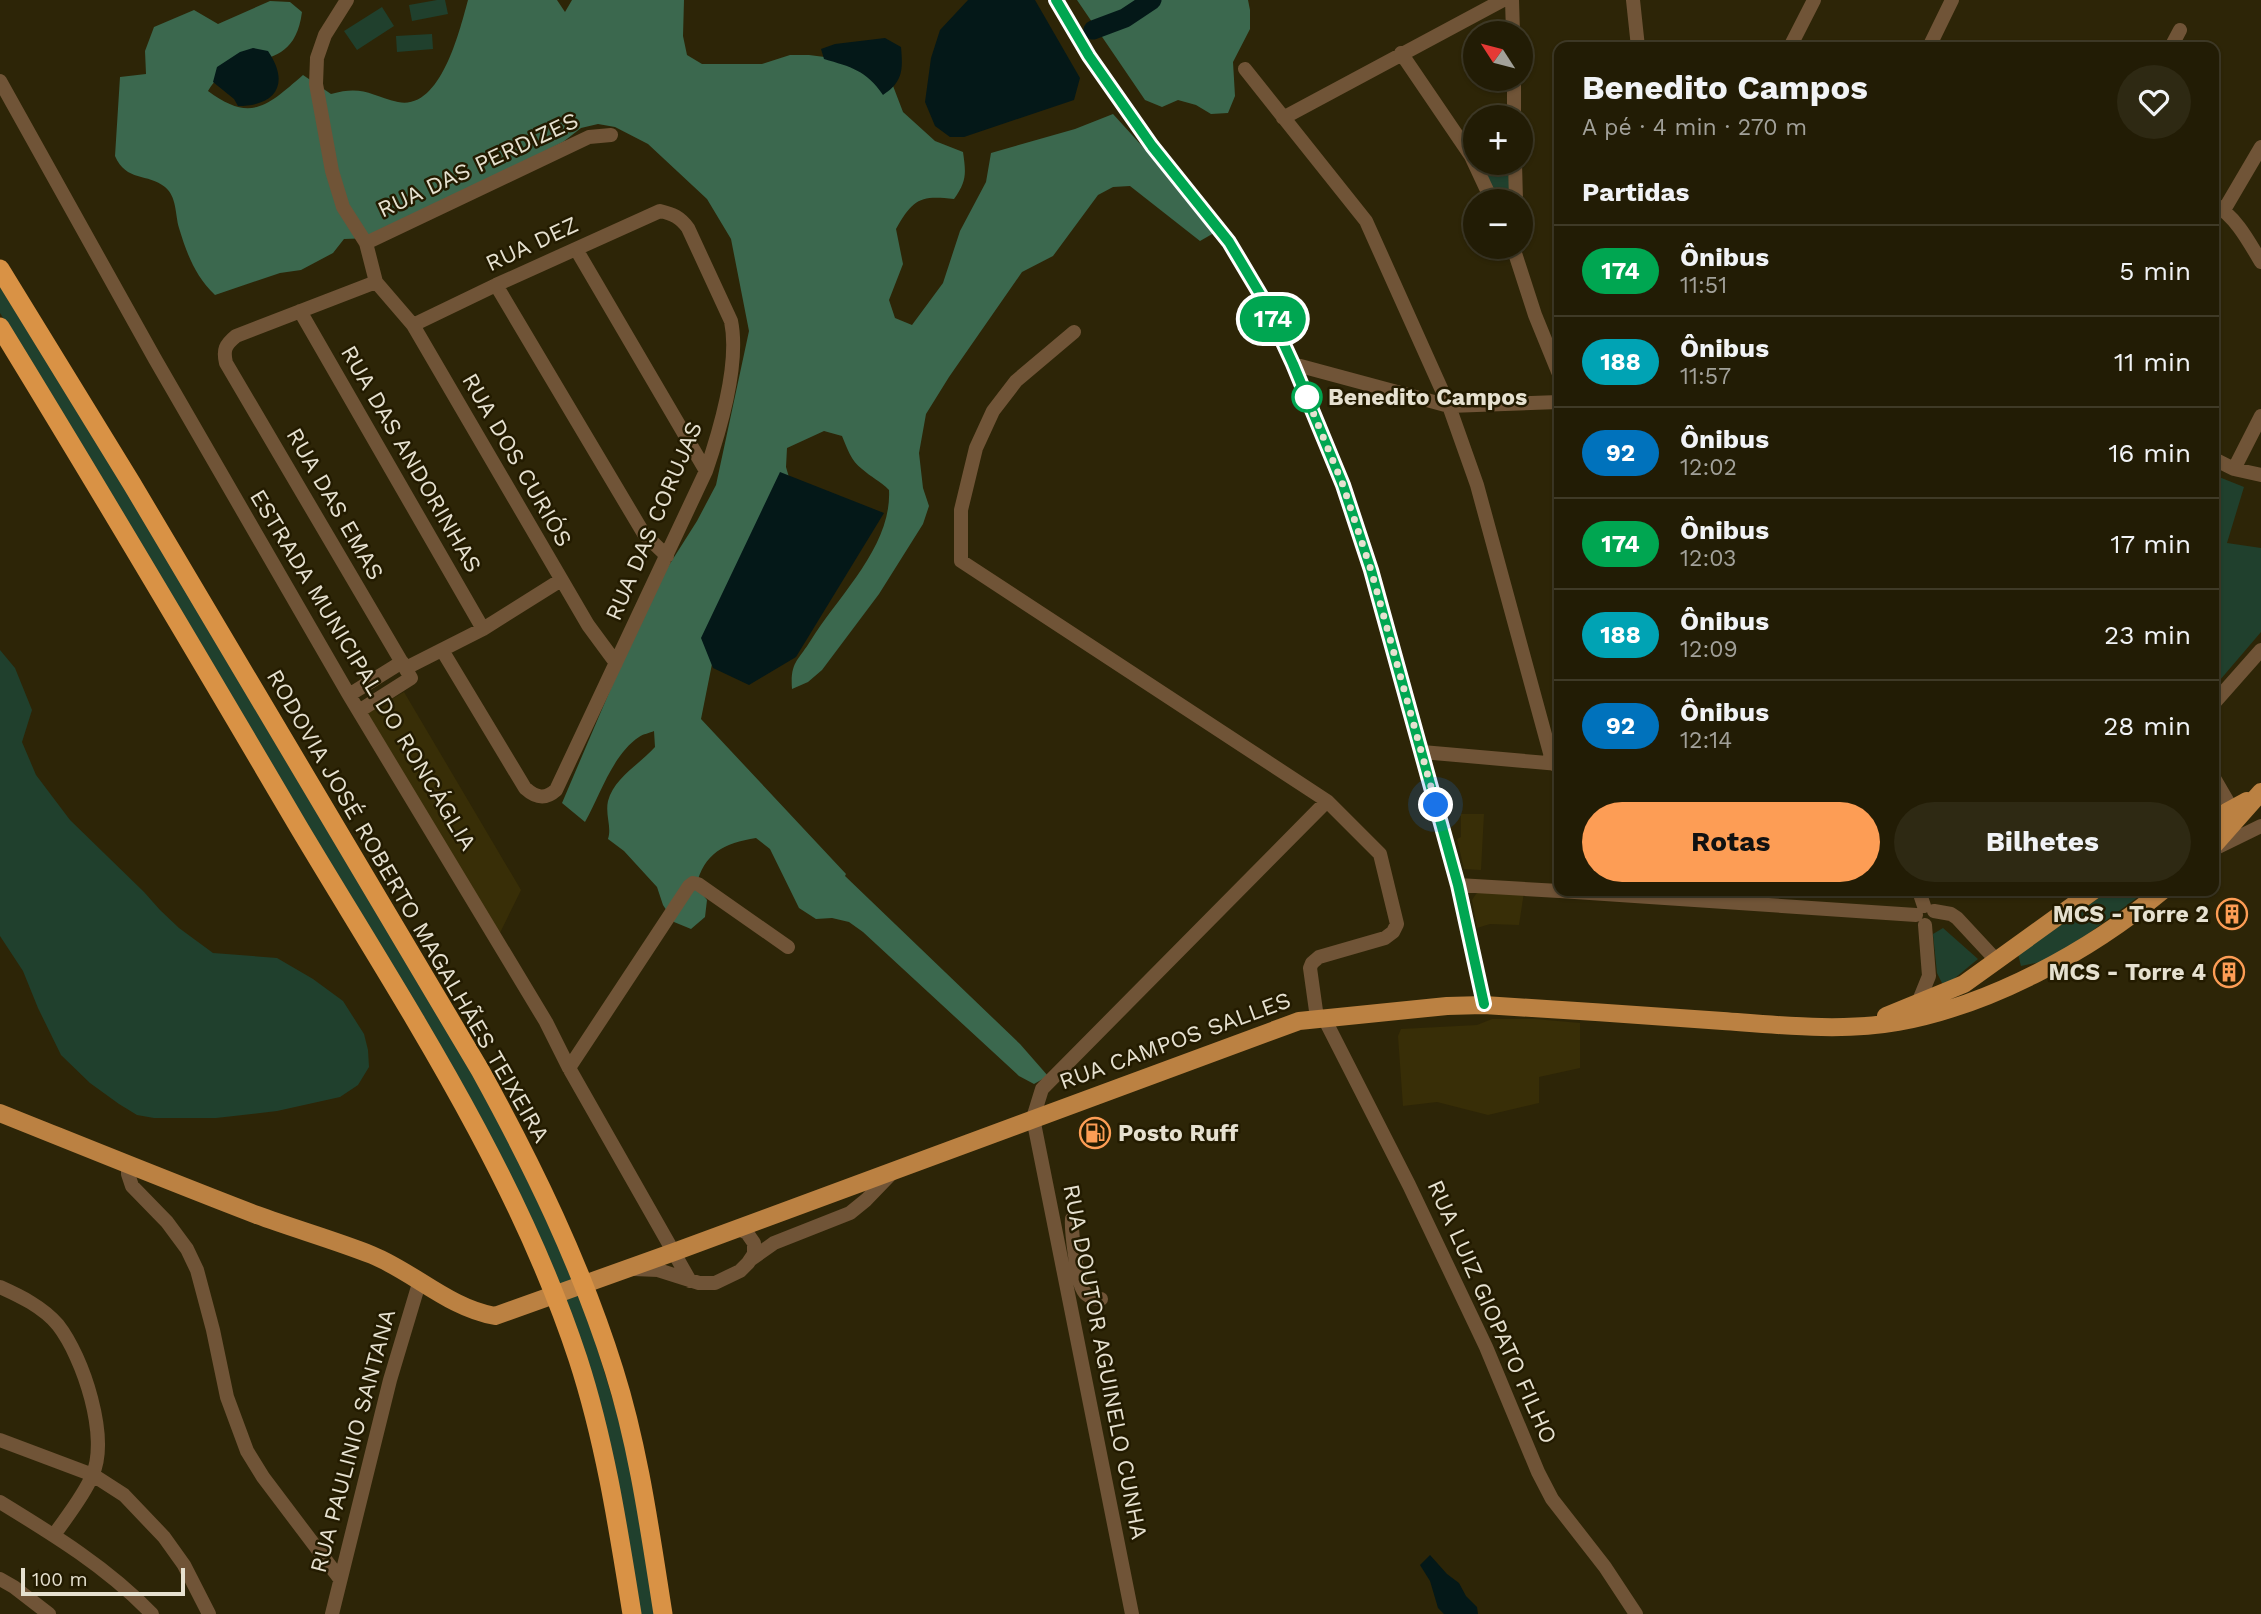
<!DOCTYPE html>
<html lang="pt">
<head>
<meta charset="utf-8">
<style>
	body { margin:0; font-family:"Work Sans",sans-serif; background:#2e2913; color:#f1f3f6; height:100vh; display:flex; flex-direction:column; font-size:26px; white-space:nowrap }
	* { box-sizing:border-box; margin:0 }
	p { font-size:23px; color:#a2a19a }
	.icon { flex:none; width:38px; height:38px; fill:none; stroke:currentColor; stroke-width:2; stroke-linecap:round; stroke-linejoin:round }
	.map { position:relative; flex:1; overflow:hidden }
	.panel { position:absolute; left:1554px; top:42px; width:665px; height:854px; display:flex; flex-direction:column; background:#221c05; border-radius:14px; box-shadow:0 2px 5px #0004,0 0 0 2px #3f3a27 }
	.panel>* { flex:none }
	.badge { padding:0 14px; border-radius:23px; font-size:24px; line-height:46px }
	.needle { width:46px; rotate:306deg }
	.fabs { position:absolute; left:1463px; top:21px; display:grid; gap:14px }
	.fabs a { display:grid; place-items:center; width:70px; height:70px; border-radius:50%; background:#221c05; box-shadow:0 2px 5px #0004,0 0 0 2px #3f3a27; font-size:35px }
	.scale { position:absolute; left:21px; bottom:18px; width:164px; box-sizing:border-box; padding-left:7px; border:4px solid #e6e1d0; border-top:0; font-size:19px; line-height:24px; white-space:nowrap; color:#e6e1d0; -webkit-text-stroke:5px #231b00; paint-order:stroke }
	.you { position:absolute; width:35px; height:35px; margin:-18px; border:5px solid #fff; border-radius:50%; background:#1a73e8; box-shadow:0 0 0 10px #1a73e833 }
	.map>.badge { position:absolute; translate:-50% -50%; box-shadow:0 0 0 4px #fff }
	h2 { padding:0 28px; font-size:26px; line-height:63px }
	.round { display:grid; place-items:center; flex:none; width:74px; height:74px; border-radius:37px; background:#2e2913 }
	.summary { display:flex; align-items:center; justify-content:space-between; height:119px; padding:0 28px }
	h1 { font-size:33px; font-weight:700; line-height:52px }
	.primary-button { display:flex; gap:14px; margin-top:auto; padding:14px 28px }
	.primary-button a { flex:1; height:80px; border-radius:42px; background:#fd9d55; color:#111; font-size:28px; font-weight:700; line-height:80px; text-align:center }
	.primary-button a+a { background:#2e2913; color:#f1f3f6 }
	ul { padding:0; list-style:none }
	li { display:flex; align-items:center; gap:21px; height:91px; padding:0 28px; border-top:2px solid #3f3a27 }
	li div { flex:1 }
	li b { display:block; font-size:26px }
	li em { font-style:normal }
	li .badge { min-width:77px; font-weight:700; text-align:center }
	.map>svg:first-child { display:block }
</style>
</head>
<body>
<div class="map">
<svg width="2261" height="1614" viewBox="0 0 2261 1614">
	<rect width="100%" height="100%" fill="#2d2507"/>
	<!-- built -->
	<path fill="#382e07" d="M404 692 521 890 498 937 368 713Z
		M1461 814H1484L1481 870 1464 869 1457 839 1461 837Z
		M1482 889 1524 892 1519 925 1490 924 1477 928 1472 900 1476 894Z
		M1492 1019H1535L1580 1023V1068L1539 1077V1103L1488 1115 1437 1102 1403 1106 1398 1036 1401 1029 1477 1025Z"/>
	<!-- green -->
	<path fill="#20402d" d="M437 0H445L448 14 412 21 409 5Z
		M382 7 394 26 357 50 344 31Z
		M432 34 433 49 397 52 396 36Z
		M1480 163H1508L1510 201H1499Z
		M0 282 125 487 284 758 461 1053 510 1142 570 1272 588 1318 625 1440 656 1614H639L555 1280 25 352 0 313Z
		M2214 475 2244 487 2227 543 2261 548V632L2214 687Z
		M0 650 15 668 32 710 22 742 36 775 70 820 144 892 160 910 179 928 213 953 277 958 313 979 343 1001 364 1034 368 1050 369 1067 358 1085 340 1097 277 1111 216 1118H154L137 1115 119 1104 90 1083 61 1055 38 1008 23 971 0 936Z
		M2109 891H2146L2054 959 2021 966 2018 954Z
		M1943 928 1978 959 1944 987 1937 973 1933 934Z"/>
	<!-- forest -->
	<path fill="#3b684e" d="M468 0H557L565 12 572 0H684L683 36 687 55 702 64H762L790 55H809L856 61 890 78 903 112 935 141 963 152C966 173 967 181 954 199 920 195 913 199 896 229L903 264 889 300 895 318 912 325 943 283 960 231 986 182 991 153 1075 129 1113 114 1183 191 1192 208 1206 218 1214 233 1200 241 1130 186 1113 187 1098 195 1053 256 1022 272 949 377 926 414 919 453 923 488 929 506 923 524 879 594 822 670 808 682 792 689C790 662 798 661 811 640 839 595 892 546 889 490 880 481 871 477 862 469 851 461 847 448 842 436L824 431 787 448 786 467 793 491 718 645 712 664 701 719 846 874 845 876 1020 1044 1048 1076 1034 1084 1019 1076 863 932 849 922 832 918 816 919 799 908 770 849 756 838C724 843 704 853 696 886L707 900 705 917 691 929 674 922 663 905 657 887 624 851 608 839C612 827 605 815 608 801 614 778 640 764 655 747L654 731C650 733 643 734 639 737 612 755 600 796 585 822L562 803 652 592 697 521 716 485 749 331 731 239 707 199 648 144 615 127 598 124 581 128 563 142 372 238 344 239 333 253 301 270 280 273 215 295C195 276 187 254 179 228 175 214 177 197 165 187 148 173 126 182 115 156L120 77 146 74 145 51 154 27 194 10 218 24 270 1 290 2 302 12C293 81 236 44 208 91 251 123 267 106 303 75L331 94C362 85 370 95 398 102 441 111 460 29 468 0Z
		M1077 0H1248L1250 10V29L1233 62 1235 96 1228 113 1211 114 1196 105 1178 100 1162 107 1145 100Z"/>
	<!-- water -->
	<path fill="#041818" d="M968 0H1035L1080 78 1074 100 964 137H950L935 126 925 102 931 58 940 30Z
		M885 38 901 47C903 70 903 82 883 95 866 70 851 67 824 59L821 49 835 44Z
		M253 48 268 51C290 83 277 106 238 106L234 99 213 82 217 67 240 52Z
		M780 472 884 513 796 657 749 685 713 668 701 638Z
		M1430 1555 1447 1574 1459 1583 1466 1596 1477 1607 1478 1614H1444L1438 1608 1430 1581 1420 1565Z"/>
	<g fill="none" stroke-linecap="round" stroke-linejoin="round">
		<!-- river -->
		<path stroke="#041818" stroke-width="19" d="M1093 30 1125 18 1152 0"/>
		<!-- minor -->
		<path stroke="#705437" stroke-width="14" d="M347 0 325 35 317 58 316 84 332 171 343 207 366 243 376 282 413 325 588 625 616 663
			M1056 0 1089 56 1152 146 1229 242 1263 299 1293 364 1343 485 1371 570 1458 885 1484 1005
			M1512 0 1513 33
			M1633 0 1638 47
			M1790 47 1814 0
			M1929 47 1952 0
			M2171 47 2180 30
			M1401 53 1471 156 1492 201
			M1245 69 1366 221 1449 406 1477 485 1553 764
			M1514 79V117
			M0 81 155 359 349 695 546 1022 569 1068 690 1281
			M1283 118 1503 0
			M1515 163 1516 201
			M2214 204C2236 217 2248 240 2261 262
			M2224 210 2261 147
			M366 243 589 137 611 135
			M1513 247 1535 315 1559 374
			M576 249 706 471
			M496 285 644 534 667 556
			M300 311 483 629
			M413 325 496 285 660 211C673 214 680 217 688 228L731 321C740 364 720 430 706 471L556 790C545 800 536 798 525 788L442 650
			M1074 332 1016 381 993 411 976 448 961 510V561L1327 801 1042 1089 1033 1118 1132 1614
			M1293 364 1449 406 1559 402
			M2214 459 2234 469 2261 475
			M2234 469 2261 416
			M406 668 483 629 561 580
			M349 695 402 662
			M2214 703 2261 650
			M359 711 411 678 226 363C223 350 225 345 236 336L376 282
			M1422 752 1559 764
			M2214 778 2232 809
			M2214 849 2261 826
			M1458 885 1559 891
			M1560 891 1916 915
			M1919 891 1924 906
			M1934 911 1951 914 1957 918 1996 960
			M1918 1003 1929 976 1925 925
			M1317 1018 1310 968 1312 963 1319 957 1385 938 1393 932 1397 924 1380 854 1327 801
			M1324 1018 1409 1185 1486 1347 1538 1472 1552 1499 1605 1567 1636 1614
			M569 1068 689 886 693 883 698 884 788 947
			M128 1164V1174L132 1186 167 1222 187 1249 197 1270 213 1330 227 1397 247 1451 263 1477 340 1579
			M1072 1219C1071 1230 1077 1278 1082 1288 1085 1296 1093 1299 1101 1299
			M750 1260 774 1243 850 1213 866 1200 893 1172
			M634 1269 658 1270 699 1283H715L740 1271 748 1263 754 1254V1243L747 1233 737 1228
			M0 1287C20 1296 43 1307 58 1325 83 1357 110 1438 92 1476 83 1497 67 1516 54 1535
			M0 1440 93 1475 124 1495 164 1537 184 1565 209 1614
			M0 1502C54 1535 108 1568 152 1614
			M0 1579 14 1587 49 1614
			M332 1614 390 1380 420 1280"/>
		<!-- major -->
		<path stroke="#bb8142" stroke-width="18" d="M2214 819 2247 801
			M2214 845 2261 792
			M1886 1016 1964 984 2093 891
			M0 1113C85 1147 171 1182 257 1215 295 1229 334 1240 372 1255 414 1272 449 1308 495 1316L674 1252 1299 1021 1447 1006 1484 1005C1564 1010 1643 1015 1723 1021 1778 1025 1843 1032 1898 1022 1991 1005 2090 951 2162 891"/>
		<!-- highway -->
		<path stroke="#d99245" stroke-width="19" d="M0 269 132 484 480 1070C533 1166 581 1265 614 1370 639 1449 650 1532 663 1614
			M0 327C101 492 200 659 298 826 400 997 515 1168 578 1359 605 1442 618 1527 632 1614"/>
	</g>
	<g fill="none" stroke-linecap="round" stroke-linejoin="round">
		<!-- line casing -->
		<g stroke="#fff" stroke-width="16">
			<path id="line" d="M1056 0 1089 56 1152 146 1229 242 1263 299 1293 364 1343 485 1371 570 1458 885 1484 1004"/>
		</g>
		<!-- line -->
		<use href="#line" stroke="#00a651" stroke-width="10"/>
		<!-- walk -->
		<path stroke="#e6e1d0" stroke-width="7" stroke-dasharray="0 12.6" d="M1307 397 1303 388 1343 485 1371 570 1436 805"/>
	</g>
	<!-- icons -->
	<defs>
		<g id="building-ring" transform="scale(1.575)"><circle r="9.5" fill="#231b00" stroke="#fd9d55" stroke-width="1.5"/><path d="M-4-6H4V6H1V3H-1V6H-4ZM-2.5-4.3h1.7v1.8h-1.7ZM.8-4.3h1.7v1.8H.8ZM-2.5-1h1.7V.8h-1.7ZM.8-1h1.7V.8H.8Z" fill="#fd9d55"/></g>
		<g id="fuel-ring" transform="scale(1.575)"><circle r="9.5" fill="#231b00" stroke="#fd9d55" stroke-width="1.5"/><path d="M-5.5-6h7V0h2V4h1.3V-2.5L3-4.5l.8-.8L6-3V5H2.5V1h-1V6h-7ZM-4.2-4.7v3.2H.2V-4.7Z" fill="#fd9d55"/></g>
	</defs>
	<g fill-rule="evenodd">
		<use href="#building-ring" x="2232" y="914"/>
		<use href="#building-ring" x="2229" y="972"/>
		<use href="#fuel-ring" x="1095" y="1133"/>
	</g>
	<!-- markers -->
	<circle fill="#fff" stroke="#00a651" stroke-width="3.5" cx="1307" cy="397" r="14"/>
	<g text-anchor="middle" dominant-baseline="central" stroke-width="5" stroke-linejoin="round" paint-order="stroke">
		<!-- street labels -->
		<g font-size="23" fill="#e6e1d0" stroke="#231b00">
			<text transform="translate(478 165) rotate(-25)">RUA DAS PERDIZES</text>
			<text transform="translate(532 244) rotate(-25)">RUA DEZ</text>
			<text transform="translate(411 459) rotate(60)">RUA DAS ANDORINHAS</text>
			<text transform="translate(517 460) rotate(60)">RUA DOS CURIÓS</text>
			<text transform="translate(335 504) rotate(60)">RUA DAS EMAS</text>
			<text transform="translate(654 521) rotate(-67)">RUA DAS CORUJAS</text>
			<text transform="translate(363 670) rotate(59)">ESTRADA MUNICIPAL DO RONCÁGLIA</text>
			<text transform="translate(408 906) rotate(60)">RODOVIA JOSÉ ROBERTO MAGALHÃES TEIXEIRA</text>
			<text transform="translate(1175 1041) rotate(-20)">RUA CAMPOS SALLES</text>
			<text transform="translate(1492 1312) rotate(66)">RUA LUIZ GIOPATO FILHO</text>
			<text transform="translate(1105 1362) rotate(79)">RUA DOUTOR AGUINELO CUNHA</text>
			<text transform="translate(353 1441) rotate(-75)">RUA PAULINIO SANTANA</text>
		</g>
		<!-- stop labels -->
		<g font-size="23" font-weight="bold" fill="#e6e1d0" stroke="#231b00" text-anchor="start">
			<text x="1328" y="397">Benedito Campos</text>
		</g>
		<!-- poi labels -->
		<g font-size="23" font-weight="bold" fill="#e6e1d0" stroke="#231b00" text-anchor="end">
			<text x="2209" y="914">MCS - Torre 2</text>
			<text x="2206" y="972">MCS - Torre 4</text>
			<text x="1118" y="1133" text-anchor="start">Posto Ruff</text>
		</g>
	</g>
</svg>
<div class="fabs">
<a><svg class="needle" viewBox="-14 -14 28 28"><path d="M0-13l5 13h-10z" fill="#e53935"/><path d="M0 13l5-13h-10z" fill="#a2a19a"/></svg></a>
<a>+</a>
<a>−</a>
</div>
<div class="scale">100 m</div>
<div class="you" style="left:1436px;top:805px"></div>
<b class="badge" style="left:1273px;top:319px;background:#00a651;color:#fff">174</b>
<section class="panel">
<div class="summary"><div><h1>Benedito Campos</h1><p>A pé · 4 min · 270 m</p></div><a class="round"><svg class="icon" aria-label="heart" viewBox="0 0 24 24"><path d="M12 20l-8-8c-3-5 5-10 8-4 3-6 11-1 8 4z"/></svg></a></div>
<h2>Partidas</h2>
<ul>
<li><span class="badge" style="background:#00a651;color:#fff">174</span><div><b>Ônibus</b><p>11:51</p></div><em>5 min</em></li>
<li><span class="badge" style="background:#00a3b4;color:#fff">188</span><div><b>Ônibus</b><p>11:57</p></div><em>11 min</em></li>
<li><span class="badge" style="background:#0072bc;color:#fff">92</span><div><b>Ônibus</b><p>12:02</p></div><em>16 min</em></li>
<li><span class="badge" style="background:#00a651;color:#fff">174</span><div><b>Ônibus</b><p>12:03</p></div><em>17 min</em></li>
<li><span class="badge" style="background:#00a3b4;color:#fff">188</span><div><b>Ônibus</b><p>12:09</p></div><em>23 min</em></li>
<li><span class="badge" style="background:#0072bc;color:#fff">92</span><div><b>Ônibus</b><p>12:14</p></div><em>28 min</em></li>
</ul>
<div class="primary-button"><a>Rotas</a><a>Bilhetes</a></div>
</section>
</div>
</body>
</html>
